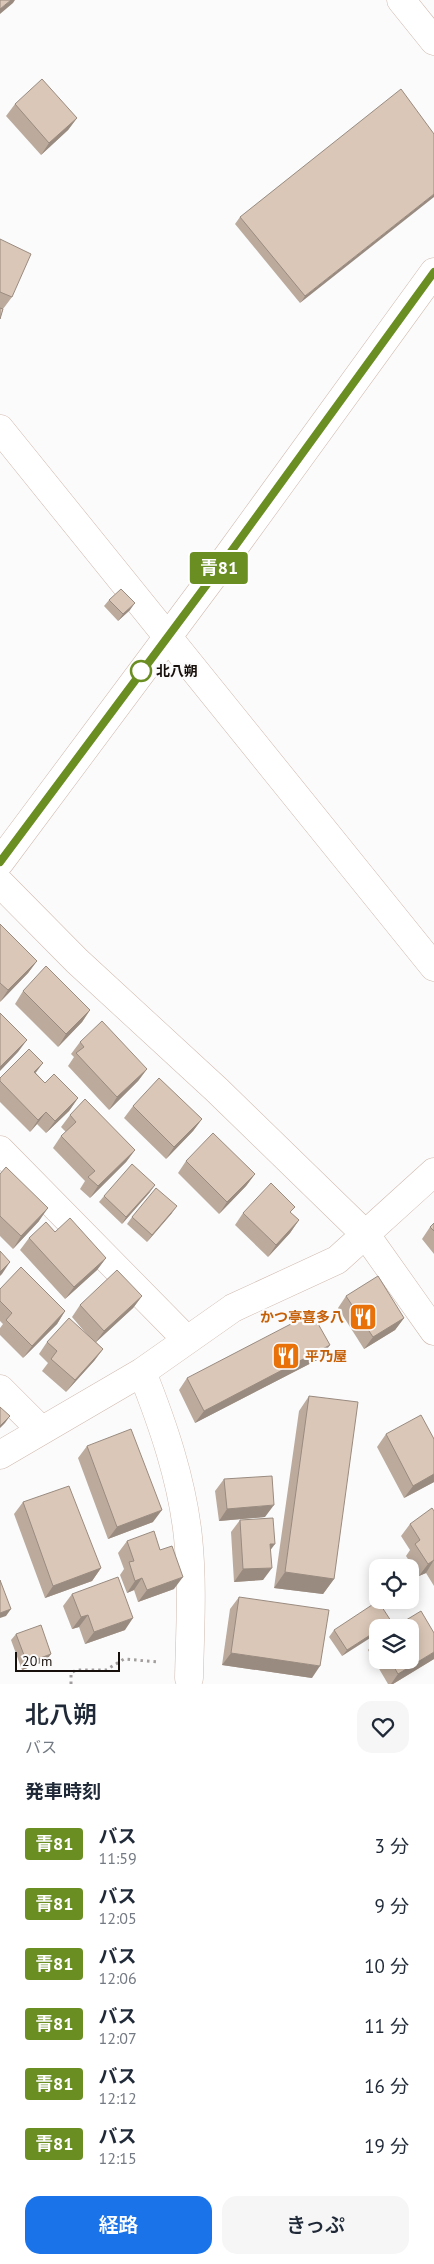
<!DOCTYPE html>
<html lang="ja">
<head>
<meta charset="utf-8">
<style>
	body { margin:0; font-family:"PT Sans","Noto Sans JP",sans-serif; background:#f6f6f7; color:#1f2937; height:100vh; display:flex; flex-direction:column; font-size:19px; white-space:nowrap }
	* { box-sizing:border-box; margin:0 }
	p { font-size:16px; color:#747a83 }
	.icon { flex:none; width:28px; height:28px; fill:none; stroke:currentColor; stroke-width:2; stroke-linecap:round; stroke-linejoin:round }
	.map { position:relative; height:1684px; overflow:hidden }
	.panel { display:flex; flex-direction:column; background:#fff; flex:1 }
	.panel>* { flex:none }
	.badge { padding:0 10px; border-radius:4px; font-size:18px; line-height:32px }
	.buttons { position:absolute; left:369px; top:1559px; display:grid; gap:10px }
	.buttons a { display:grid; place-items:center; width:50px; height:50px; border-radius:10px; background:#fff; box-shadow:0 2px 12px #0003; font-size:25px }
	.scale { position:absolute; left:15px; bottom:12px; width:105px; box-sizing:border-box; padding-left:5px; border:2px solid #170f0b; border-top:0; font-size:14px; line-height:18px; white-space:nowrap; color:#170f0b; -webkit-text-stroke:4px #fbfbfb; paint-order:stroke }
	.map>.badge { position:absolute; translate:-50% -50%; box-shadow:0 0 0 2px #fff }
	h2 { padding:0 25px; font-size:19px; line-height:45px }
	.round { display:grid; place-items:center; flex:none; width:52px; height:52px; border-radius:15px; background:#f6f6f7 }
	.overview { display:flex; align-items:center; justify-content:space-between; height:85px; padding:0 25px }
	h1 { font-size:24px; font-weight:600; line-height:38px }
	.cta { display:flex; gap:10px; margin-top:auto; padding:10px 25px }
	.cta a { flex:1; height:58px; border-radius:15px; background:#1a73e8; color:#fff; font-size:20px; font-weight:600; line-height:58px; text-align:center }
	.cta a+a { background:#f6f6f7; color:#1f2937 }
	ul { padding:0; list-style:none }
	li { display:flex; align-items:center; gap:15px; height:60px; padding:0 25px }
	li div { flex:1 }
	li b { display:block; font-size:19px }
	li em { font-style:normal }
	li .badge { min-width:55px; font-weight:700; text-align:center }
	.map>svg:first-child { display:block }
</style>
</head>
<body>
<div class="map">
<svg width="434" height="1684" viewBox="0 0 434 1684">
	<rect width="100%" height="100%" fill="#fbfbfb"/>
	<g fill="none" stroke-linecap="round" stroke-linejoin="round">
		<!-- minor casing -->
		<g stroke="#d0b9ae" stroke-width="29">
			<path id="minor" d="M401 0 434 41
				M0 429 434 967
				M0 862 225 560 434 272
				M0 883 77 961 217 1090 366 1235 434 1331
				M0 1150 187 1340
				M142 1372C163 1425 182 1480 188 1537 193 1584 190 1631 189 1678
				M0 1389 41 1430
				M0 1455 142 1372 233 1308 337 1260 434 1172"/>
		</g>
		<!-- path -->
		<path stroke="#a19e9d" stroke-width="3" stroke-dasharray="2.5 4" stroke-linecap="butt" d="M71 1684V1673L76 1670H106L124 1659 159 1662"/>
		<!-- minor -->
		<use href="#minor" stroke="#fff" stroke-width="28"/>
	</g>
	<!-- wall -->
	<path fill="#bcab9d" d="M15 104 77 118 68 130 41 155 6 116Z
		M434 134 300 303 235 224 240 217Z
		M0 239 12 297 3 309 0 319Z
		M109 600 130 610 118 621 104 606Z
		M0 924 37 961 28 973 0 1002Z
		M23 991 90 1010 82 1022 58 1047 15 1004Z
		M80 1042 147 1069 138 1081 109 1110 68 1066 74 1057 71 1054Z
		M36 1073 45 1083 78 1098 69 1111 46 1133 37 1124 30 1132 0 1102V1078Z
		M133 1106 202 1119 193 1131 166 1159 124 1118Z
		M70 1115 135 1150 126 1162 90 1198 80 1189 85 1181 53 1148 61 1136 66 1132 61 1127Z
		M186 1161 255 1174 246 1186 219 1214 178 1173Z
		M0 1174 39 1221 13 1249 0 1236Z
		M150 1192 122 1224 99 1202 104 1196Z
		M172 1213 147 1242 127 1224 132 1217Z
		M243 1213H291L299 1220 290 1233 268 1257 235 1225Z
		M434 1223V1254L422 1239 430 1227Z
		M55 1232 106 1258 97 1270 65 1299 20 1250 29 1238Z
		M0 1289 65 1311 57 1324 23 1358 0 1335V1328L3 1324 0 1321Z
		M142 1296 133 1308 96 1342 103 1349 94 1361 66 1392 42 1371 48 1363 39 1354 47 1342 89 1337 72 1317 80 1305Z
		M346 1296 404 1318 395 1330 364 1349 338 1308Z
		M321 1358 195 1423 179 1390 187 1378Z
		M309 1396 334 1579 323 1594 274 1588 299 1411Z
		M386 1434 433 1438H434V1482L404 1498 377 1447Z
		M87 1446 153 1522 108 1539 78 1458Z
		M224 1479 265 1517 219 1521 215 1491Z
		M23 1502 101 1568 92 1581 45 1598 14 1514Z
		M434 1511V1586L426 1573 419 1576 406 1556 410 1550 401 1536 410 1524Z
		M240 1520 270 1550 263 1580 234 1582 231 1532Z
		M127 1541 160 1550 174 1589 138 1602 134 1590 127 1593 120 1575 124 1569 118 1553Z
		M72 1594 125 1630 85 1644 79 1627 72 1629 63 1606Z
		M239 1597 312 1678 222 1665 230 1609Z
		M391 1621 386 1628H378L342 1656 329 1637 334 1630Z
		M16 1634 46 1661 22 1670 11 1640Z
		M378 1637V1660L434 1659 393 1684H388L368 1650Z"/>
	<!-- shaded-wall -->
	<path fill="#998b80" d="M11 0H15L13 3 0 14V9Z
		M77 118 68 130 41 155 49 143Z
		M434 194V197L300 303 305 296Z
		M135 603 130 610 118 621 123 614Z
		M37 961 28 973 0 1002 8 990Z
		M90 1010 82 1022 58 1047 66 1034Z
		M27 1040 18 1052 0 1071V1067Z
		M43 1063 34 1075V1072Z
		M147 1069 138 1081 109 1110 117 1097Z
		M78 1098 69 1111 46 1133 55 1121Z
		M46 1112 37 1124 30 1132 38 1120Z
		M202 1119 193 1131 166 1159 174 1147Z
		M135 1150 126 1162 90 1198 98 1186Z
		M255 1174 246 1186 219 1214 227 1202Z
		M155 1185 150 1192 122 1224 126 1217Z
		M177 1206 172 1213 147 1242 152 1235Z
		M48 1208 39 1221 13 1249 21 1236Z
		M299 1220 290 1233 268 1257 276 1245Z
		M106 1258 97 1270 65 1299 74 1287Z
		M10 1262 2 1274 0 1276V1272Z
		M142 1296 133 1308 95 1343 104 1331Z
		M65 1311 57 1324 23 1358 32 1346Z
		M404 1318 395 1330 364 1349 373 1337Z
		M330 1345 321 1358 195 1423 204 1411Z
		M103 1349 94 1361 66 1392 75 1380Z
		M10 1416 5 1423 0 1428V1426Z
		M434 1474V1482L404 1498 413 1486Z
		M274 1505 265 1517 219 1521 227 1509Z
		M162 1510 153 1522 108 1539 117 1527Z
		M270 1544H275L266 1556Z
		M434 1560 426 1573 419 1576 428 1564Z
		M101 1568 92 1581 45 1598 53 1586Z
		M272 1568 263 1580 234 1582 243 1569Z
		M285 1572 334 1579 323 1594 274 1588Z
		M183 1577 174 1589 138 1602 147 1590Z
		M142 1578 134 1590 127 1593 135 1581Z
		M11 1609 6 1616 0 1618V1613Z
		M88 1615 79 1627 72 1629 81 1617Z
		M133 1618 125 1630 85 1644 94 1632Z
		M391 1621 386 1628H381Z
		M378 1630V1633L342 1656 347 1650Z
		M434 1652V1659L393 1684H391L398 1674Z
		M231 1653 320 1666 312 1678 222 1665Z
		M51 1654 46 1661 22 1670 27 1663Z"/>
	<!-- building -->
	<path fill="#dbc7b7" stroke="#998b80" d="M0 0H11L0 9Z
		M42 79 77 118 49 143 15 104Z
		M401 89 434 134V194L305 296 240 217Z
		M0 239 31 254 12 297 0 292Z
		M0 308 3 309 0 319Z
		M121 589 135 603 123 614 109 600Z
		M0 924 37 961 8 990 0 983Z
		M46 966 90 1010 66 1034 23 991Z
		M0 1013 27 1040 0 1067Z
		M102 1021 147 1069 117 1097 76 1053 84 1047 80 1042Z
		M29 1049 43 1063 34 1072 45 1083 54 1074 78 1098 55 1121 46 1112 38 1120 0 1081V1078Z
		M159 1078 202 1119 174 1147 133 1106Z
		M85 1099 135 1150 98 1186 88 1177 95 1171 61 1136 76 1122 70 1115Z
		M213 1133 255 1174 227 1202 186 1161Z
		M132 1164 155 1185 126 1217 104 1196Z
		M6 1167 48 1208 21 1236 0 1216V1174Z
		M271 1183 295 1207 290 1212 299 1220 276 1245 243 1213Z
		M156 1188 177 1206 152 1235 132 1217Z
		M70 1218 106 1258 74 1287 29 1238 46 1222 55 1232Z
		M434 1223V1231L430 1227Z
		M0 1251 10 1262 0 1272Z
		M21 1267 65 1311 32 1346 6 1320 12 1313 0 1301V1289Z
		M117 1270 142 1296 104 1331 80 1305Z
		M378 1276 404 1318 373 1337 346 1296Z
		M312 1313 330 1345 204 1411 187 1378Z
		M69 1318 103 1349 75 1380 51 1359 57 1351 47 1342Z
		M309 1396 358 1402 334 1579 285 1572Z
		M0 1407 10 1416 0 1426Z
		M421 1415 434 1439V1474L413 1486 386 1434Z
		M131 1429 162 1510 117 1527 87 1446Z
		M272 1476 274 1505 227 1509 224 1479Z
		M69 1486 101 1568 53 1586 23 1502Z
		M432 1508 434 1511V1560L428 1564 415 1544 420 1540 410 1524Z
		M273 1518 275 1544H270L272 1568 243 1569 240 1520Z
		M154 1531 160 1550 172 1546 183 1577 147 1590 142 1578 135 1581 129 1562 134 1561 127 1541Z
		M118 1577 133 1618 94 1632 88 1615 81 1617 72 1594Z
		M0 1580 11 1609 0 1613Z
		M239 1597 329 1610 320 1666 231 1653Z
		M378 1601 391 1621 381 1628H378V1630L347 1650 334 1630Z
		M421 1611 434 1633V1652L398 1674 390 1660H410V1628H393Z
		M41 1625 51 1654 27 1663 16 1634Z"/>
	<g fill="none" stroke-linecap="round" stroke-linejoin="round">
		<!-- line casing -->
		<g stroke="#fff" stroke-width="11">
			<path id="line" d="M0 862 225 560 434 272"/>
		</g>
		<!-- line -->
		<use href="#line" stroke="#6b8e23" stroke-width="8"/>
	</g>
	<!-- icons -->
	<defs>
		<g id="restaurant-square" transform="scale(1.4375)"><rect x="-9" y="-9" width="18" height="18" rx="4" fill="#e8710a" stroke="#fbfbfb"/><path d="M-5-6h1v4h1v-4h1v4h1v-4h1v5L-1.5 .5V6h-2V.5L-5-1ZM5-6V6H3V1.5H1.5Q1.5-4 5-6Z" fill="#fff"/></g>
	</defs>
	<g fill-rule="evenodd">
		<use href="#restaurant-square" x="363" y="1317"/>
		<use href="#restaurant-square" x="286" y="1356"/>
	</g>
	<!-- markers -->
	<circle fill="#fff" stroke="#6b8e23" stroke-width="2.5" cx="141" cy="671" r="10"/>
	<g text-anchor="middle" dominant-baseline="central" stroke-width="4.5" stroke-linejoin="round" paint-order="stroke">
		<!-- stop labels -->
		<g font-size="14" font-weight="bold" fill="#170f0b" stroke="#fbfbfb" text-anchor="start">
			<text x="156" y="671">北八朔</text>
		</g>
		<!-- food labels -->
		<g font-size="14" font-weight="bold" fill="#c56008" stroke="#fbfbfb" text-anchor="end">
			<text x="344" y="1317">かつ亭喜多八</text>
			<text x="305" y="1356" text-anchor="start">平乃屋</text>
		</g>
	</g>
</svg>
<div class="buttons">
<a><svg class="icon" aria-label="locate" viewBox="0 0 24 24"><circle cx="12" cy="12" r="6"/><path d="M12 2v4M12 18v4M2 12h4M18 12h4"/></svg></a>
<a><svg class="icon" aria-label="layers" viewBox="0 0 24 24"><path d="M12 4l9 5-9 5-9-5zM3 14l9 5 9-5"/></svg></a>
</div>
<div class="scale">20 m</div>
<b class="badge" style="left:219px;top:568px;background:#6b8e23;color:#fff">青81</b>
</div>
<section class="panel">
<div class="overview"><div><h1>北八朔</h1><p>バス</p></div><a class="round"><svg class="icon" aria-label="heart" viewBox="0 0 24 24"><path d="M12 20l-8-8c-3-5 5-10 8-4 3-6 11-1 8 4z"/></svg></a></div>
<h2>発車時刻</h2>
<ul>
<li><span class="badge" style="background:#6b8e23;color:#fff">青81</span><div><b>バス</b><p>11:59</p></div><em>3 分</em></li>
<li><span class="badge" style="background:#6b8e23;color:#fff">青81</span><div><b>バス</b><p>12:05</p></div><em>9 分</em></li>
<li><span class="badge" style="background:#6b8e23;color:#fff">青81</span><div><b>バス</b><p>12:06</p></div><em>10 分</em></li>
<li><span class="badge" style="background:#6b8e23;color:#fff">青81</span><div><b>バス</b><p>12:07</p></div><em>11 分</em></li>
<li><span class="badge" style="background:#6b8e23;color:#fff">青81</span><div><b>バス</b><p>12:12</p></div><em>16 分</em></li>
<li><span class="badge" style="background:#6b8e23;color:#fff">青81</span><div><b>バス</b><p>12:15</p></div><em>19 分</em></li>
</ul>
<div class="cta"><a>経路</a><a>きっぷ</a></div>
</section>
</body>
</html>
